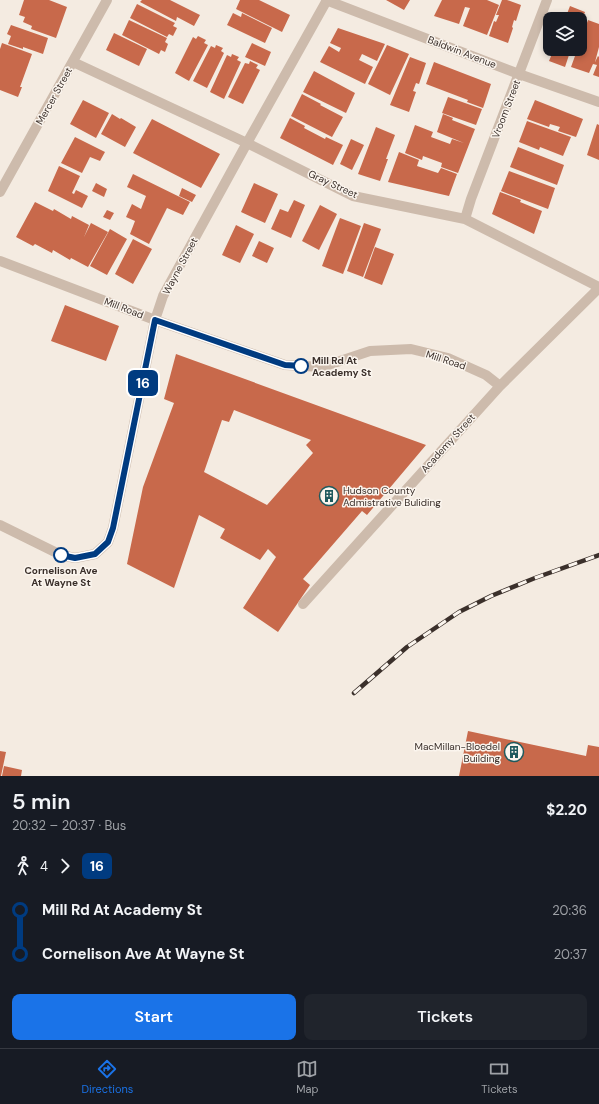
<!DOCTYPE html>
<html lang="en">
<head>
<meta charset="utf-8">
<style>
	body { margin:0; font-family:"DM Sans",sans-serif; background:#20242c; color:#f1f3f6; height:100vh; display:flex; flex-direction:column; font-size:15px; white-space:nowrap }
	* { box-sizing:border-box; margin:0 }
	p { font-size:13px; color:#9ea1a6 }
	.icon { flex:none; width:22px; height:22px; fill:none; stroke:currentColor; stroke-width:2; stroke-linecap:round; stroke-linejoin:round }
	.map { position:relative; height:776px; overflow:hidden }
	.details { display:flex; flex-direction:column; background:#171b24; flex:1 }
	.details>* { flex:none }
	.badge { padding:0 8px; border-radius:6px; font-size:14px; line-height:26px }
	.fabs { position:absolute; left:543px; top:12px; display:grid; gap:8px }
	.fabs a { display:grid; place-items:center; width:44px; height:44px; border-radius:8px; background:#171b24; box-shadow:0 2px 6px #0003; font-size:20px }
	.map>.badge { position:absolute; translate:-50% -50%; box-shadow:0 0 0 2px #fff }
	.legs { display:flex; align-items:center; gap:6px; height:44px; padding:0 12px; font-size:13px }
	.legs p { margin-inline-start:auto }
	.summary { display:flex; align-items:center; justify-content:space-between; height:68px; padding:0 12px }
	h1 { font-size:22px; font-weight:600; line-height:30px }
	.primary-button { display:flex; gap:8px; margin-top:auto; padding:8px 12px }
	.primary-button a { flex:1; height:46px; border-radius:8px; background:#1a73e8; color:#fff; font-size:16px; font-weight:600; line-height:46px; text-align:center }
	.primary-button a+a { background:#20242c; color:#f1f3f6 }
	ul { padding:0 12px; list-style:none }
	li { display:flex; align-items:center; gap:14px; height:44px; font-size:15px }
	li i { display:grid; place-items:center; width:6px; height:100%; margin:0 5px; background:currentColor }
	li i::after { content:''; width:10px; height:10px; margin:-5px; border:3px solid; border-radius:50%; background:#171b24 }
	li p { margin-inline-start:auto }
	li:first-child i { background:linear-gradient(#0000 50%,currentColor 0) }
	li:last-child i { background:linear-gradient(currentColor 50%,#0000 0) }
	.menu { display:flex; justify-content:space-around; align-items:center; height:56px; border-top:1px solid #363941; background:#171b24; font-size:11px; color:#9ea1a6 }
	.menu a { display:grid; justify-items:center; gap:2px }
	.menu .active { color:#1a73e8 }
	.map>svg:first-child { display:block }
</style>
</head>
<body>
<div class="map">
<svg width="599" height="776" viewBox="0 0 599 776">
	<rect width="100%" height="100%" fill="#f4ebe1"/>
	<!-- building -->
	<path fill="#c8694b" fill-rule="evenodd" d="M24 0H49L67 7 56 38 31 29 32 26 23 22 25 17 19 15Z
		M142 0H170L200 15 194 26 177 17 176 21 140 2Z
		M240 0H259L290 15 282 32 236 9Z
		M386 0H410L404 10Z
		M442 0H487L499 5 487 35 463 26 470 8 465 7 459 24 434 16Z
		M502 0H507L521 5 516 21 514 20 512 27 513 28 508 43 489 36 494 21 496 22 499 15H496Z
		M137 4 175 23 173 26 177 28 173 36 169 34 167 37 130 18Z
		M570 6 585 12 580 26V19H565Z
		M233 13 241 17 242 13 272 28 265 43 227 25Z
		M129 20 167 38 165 42 168 44 165 52 161 50 159 54 122 35Z
		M588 20 599 24V47L595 62 598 56 599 57V77L593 75 597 65 593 64 589 73 571 67 575 56H572L575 49H580V43Z
		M11 25 48 38 43 54 23 47V49L8 44 11 36 7 34Z
		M338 28 385 44 377 61 362 54 359 60 373 67 365 84 320 62 329 46 339 52 341 48 330 43Z
		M114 33 147 49 139 66 106 50Z
		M198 36 206 40 204 43 208 45 189 81 175 73 193 37 196 39Z
		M2 43 32 54 20 87H22L18 97 0 90V49Z
		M252 43 271 52 265 66 245 57Z
		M216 45 223 48 221 51 224 53 207 88 193 81 211 46 215 48Z
		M387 45 409 54 390 95 368 84Z
		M554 49H571L565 67 549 61Z
		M232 54 239 57 237 60 241 62 224 99 210 92 227 55 231 57Z
		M410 57 426 63 419 84 416 83 413 91 416 92 409 112 390 105Z
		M250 61 258 65 256 68 260 70 243 104 228 97 245 63 249 64Z
		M434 62 491 84 483 108 467 102 468 100 426 84Z
		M314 71 355 93 346 113 303 92Z
		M302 94 321 104 320 105 343 117 332 137 291 116Z
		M448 97 482 109 476 125 442 113Z
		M83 100 109 113 96 138 70 124Z
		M535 100 583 119 576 137 558 131 560 127 550 124 549 127 527 119Z
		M112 114 120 119 121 118 136 127 125 147 101 134Z
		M443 114 453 118 452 120 475 129 458 173 441 167 442 163 423 156 422 160 405 153 415 125 433 132 431 137 450 144 452 139 464 143 437 132Z
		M290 118 305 126 304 128 325 139 326 137 343 145 333 165 280 138Z
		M152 119 220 154 201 188 133 153Z
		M527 121 571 137 563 156 540 147 539 150 519 142Z
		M597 124 599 125V160L587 155Z
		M376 127 395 135 386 159H388L380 181 358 174Z
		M75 137 105 152 100 161 90 157 82 173 61 163Z
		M351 139 364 145 352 170 340 164Z
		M518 147 564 165 557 185 510 167Z
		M399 152 419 160 417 166 438 173 441 168 457 174 449 196 388 182Z
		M59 166 80 176 72 193 74 194 76 190 88 196 82 208 48 191Z
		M509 171 555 188 548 209 501 191Z
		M133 174 190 202 183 215 167 208 149 244 130 234 135 221 126 217 132 204 141 209 146 196 127 187Z
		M96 183 107 189 104 197 92 191Z
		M254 183 278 194 265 223 241 212Z
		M182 188 196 195 192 202 179 196Z
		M500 192 521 200 520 202 542 211 534 234 492 214Z
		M294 200 305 205 291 238 271 229 280 209 288 212Z
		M35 202 53 211 54 209 71 219 72 216 89 225 84 237 91 223 108 232 88 267 71 258 70 260 53 250 52 253 35 244 33 246 16 237Z
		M320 205 337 214 319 250 302 241Z
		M107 210 114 213 110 220 103 217Z
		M340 218 361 226 343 274 322 266Z
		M364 223 381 229 363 277 347 271Z
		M236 225 254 234 240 263 222 255Z
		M110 229 127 239 107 275 90 266Z
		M133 239 152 249 133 284 115 274Z
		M259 241 274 248 267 263 252 256Z
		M375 247 394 254 382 285 364 278Z
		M65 305 119 326 106 361 51 341Z
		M176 354 426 445 367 515 362 511 303 579 310 585 278 632 243 608 276 557 268 549 260 560 220 538 225 529 199 515 174 588 127 564 143 487 174 403 164 399ZM234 410 311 440 306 445 313 453 267 505 204 472 222 420 229 422Z
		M468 731 586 756 588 745 599 747V776H459Z
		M0 751 6 752 1 776H0Z
		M4 766 22 770 21 776H2Z"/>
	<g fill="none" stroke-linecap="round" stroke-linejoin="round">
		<!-- minor -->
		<path stroke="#cdbbac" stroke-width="10" d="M73 62 247 143 353 196 465 219 599 287
			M0 192 107 0
			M465 219 471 199 547 0
			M0 261 155 320 285 365 322 367 370 351 411 349 448 358 486 375 500 386
			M0 525 61 555 75 558 95 554 108 542 113 528 155 320 163 296 247 143 327 0
			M303 604 500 386 599 288"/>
		<!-- tertiary -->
		<path stroke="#cdbbac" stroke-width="10" d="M326 0 519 74 599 102"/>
		<!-- rail casing -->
		<g stroke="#3b302b" stroke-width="4.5">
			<path id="rail" d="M354 693 407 647 459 612 491 596 535 578 599 555"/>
		</g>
		<!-- rail -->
		<use href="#rail" stroke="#fbf5ee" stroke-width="3" stroke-dasharray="9" stroke-linecap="butt"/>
	</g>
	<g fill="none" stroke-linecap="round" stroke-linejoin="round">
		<!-- line-1 casing -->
		<g stroke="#fff" stroke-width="9">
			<path id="line-1" d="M61 555 75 558 95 554 108 542 113 528 155 320 285 365 301 366"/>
		</g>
		<!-- line-1 -->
		<use href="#line-1" stroke="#003b80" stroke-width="6"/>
	</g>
	<!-- icons -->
	<defs>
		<g id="building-ring" transform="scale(1)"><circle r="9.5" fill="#fbf5ee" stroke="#1f5a5e" stroke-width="1.5"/><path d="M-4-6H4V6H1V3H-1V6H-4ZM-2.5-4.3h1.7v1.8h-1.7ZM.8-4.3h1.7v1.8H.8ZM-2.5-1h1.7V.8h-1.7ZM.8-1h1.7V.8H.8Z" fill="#1f5a5e"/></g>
	</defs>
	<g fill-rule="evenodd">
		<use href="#building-ring" x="329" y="496"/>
		<use href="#building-ring" x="514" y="752"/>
	</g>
	<!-- markers -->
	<g fill="#fff" stroke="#003b80" stroke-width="2">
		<circle cx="301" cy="366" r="7"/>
		<circle cx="61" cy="555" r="7"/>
	</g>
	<g text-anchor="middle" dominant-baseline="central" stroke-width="3" stroke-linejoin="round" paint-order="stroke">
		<!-- street labels -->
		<g font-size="10" fill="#3b302b" stroke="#fbf5ee">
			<text transform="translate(462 52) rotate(21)">Baldwin Avenue</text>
			<text transform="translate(54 96) rotate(-61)">Mercer Street</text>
			<text transform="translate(506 109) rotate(-69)">Vroom Street</text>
			<text transform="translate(333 184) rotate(25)">Gray Street</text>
			<text transform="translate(180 266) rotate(-62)">Wayne Street</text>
			<text transform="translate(124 308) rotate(21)">Mill Road</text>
			<text transform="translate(446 360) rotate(18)">Mill Road</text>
			<text transform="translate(448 443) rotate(-48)">Academy Street</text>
		</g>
		<!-- stop labels -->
		<g font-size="10" font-weight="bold" fill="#3b302b" stroke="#fbf5ee" text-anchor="start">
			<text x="312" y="360">Mill Rd At<tspan x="312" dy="12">Academy St</tspan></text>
			<text x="61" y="570" text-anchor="middle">Cornelison Ave<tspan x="61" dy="12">At Wayne St</tspan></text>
		</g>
		<!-- poi labels -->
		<g font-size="10" fill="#3b302b" stroke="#fbf5ee" text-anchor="start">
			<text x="343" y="490">Hudson County<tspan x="343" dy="12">Admistrative Buliding</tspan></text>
			<text x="500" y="746" text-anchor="end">MacMillan-Bloedel<tspan x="500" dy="12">Building</tspan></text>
		</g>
	</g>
</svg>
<div class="fabs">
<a><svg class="icon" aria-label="layers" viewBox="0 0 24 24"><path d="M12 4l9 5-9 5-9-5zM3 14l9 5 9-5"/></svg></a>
</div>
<b class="badge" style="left:143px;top:383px;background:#003b80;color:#fff">16</b>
</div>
<section class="details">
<div class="summary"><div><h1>5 min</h1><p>20:32 – 20:37 · Bus</p></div><b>$2.20</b></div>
<div class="legs"><svg class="icon" aria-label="walk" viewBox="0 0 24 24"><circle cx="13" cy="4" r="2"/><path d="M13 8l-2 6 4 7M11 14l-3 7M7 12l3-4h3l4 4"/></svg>4<svg class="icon" aria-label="forward" viewBox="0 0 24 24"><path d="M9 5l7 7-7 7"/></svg><b class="badge" style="background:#003b80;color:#fff">16</b></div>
<ul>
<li><i style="color:#003b80"></i><b>Mill Rd At Academy St</b><p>20:36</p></li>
<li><i style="color:#003b80"></i><b>Cornelison Ave At Wayne St</b><p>20:37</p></li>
</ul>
<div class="primary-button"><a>Start</a><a>Tickets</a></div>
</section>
<nav class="menu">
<a class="active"><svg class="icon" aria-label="directions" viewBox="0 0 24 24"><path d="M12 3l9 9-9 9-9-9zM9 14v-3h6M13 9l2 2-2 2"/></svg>Directions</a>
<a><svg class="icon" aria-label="map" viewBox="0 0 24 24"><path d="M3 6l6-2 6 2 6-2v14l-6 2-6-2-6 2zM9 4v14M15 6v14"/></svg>Map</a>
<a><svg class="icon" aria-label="tickets" viewBox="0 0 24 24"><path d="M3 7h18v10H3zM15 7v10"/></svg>Tickets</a>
</nav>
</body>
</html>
